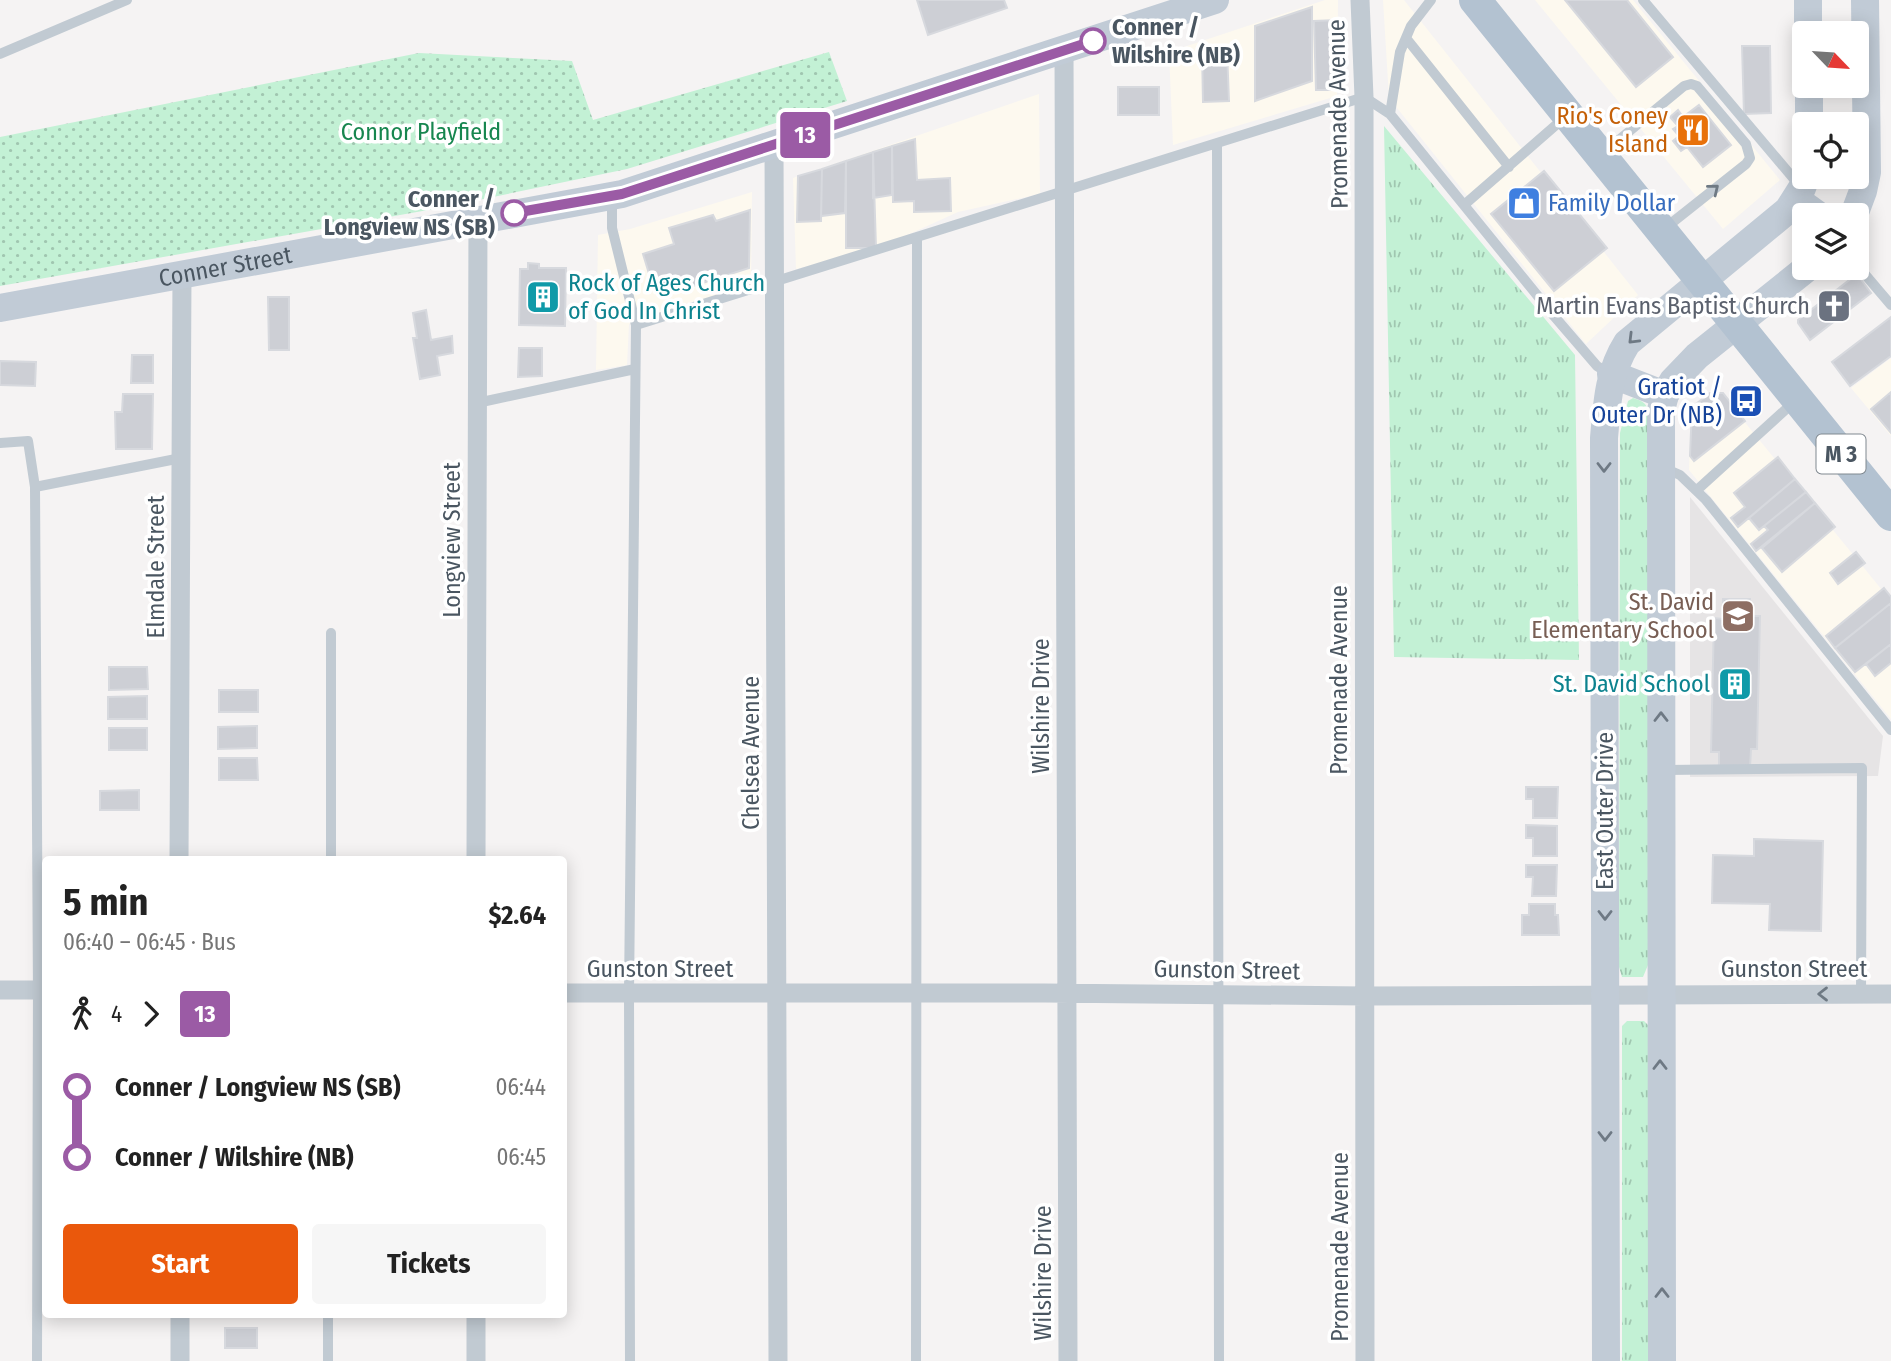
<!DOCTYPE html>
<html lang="en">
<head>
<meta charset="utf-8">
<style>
	body { margin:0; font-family:"Fira Sans Condensed",sans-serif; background:#f6f6f6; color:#222; height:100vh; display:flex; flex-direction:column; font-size:26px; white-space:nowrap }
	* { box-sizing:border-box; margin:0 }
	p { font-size:23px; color:#767676 }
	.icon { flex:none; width:38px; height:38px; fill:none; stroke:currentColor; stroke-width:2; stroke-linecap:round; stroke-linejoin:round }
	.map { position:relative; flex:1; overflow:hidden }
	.details { position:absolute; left:42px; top:856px; width:525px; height:462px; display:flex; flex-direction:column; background:#fff; border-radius:7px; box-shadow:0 4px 18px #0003 }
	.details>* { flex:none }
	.badge { padding:0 14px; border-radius:5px; font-size:24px; line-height:46px }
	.needle { width:46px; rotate:115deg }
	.fabs { position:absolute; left:1792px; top:21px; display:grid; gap:14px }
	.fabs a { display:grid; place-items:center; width:77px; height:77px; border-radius:7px; background:#fff; box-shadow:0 4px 18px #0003; font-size:35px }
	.map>.badge { position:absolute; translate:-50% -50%; box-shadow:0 0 0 4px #fff }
	.legs { display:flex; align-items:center; gap:10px; height:77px; padding:0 21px; font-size:23px }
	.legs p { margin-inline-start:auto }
	.headline { display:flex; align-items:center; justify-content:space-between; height:119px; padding:0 21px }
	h1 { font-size:38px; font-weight:700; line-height:52px }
	.button { display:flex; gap:14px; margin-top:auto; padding:14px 21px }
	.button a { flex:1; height:80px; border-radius:7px; background:#ea580c; color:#fff; font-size:28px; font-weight:700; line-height:80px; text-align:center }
	.button a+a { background:#f6f6f6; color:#222 }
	ul { padding:0 21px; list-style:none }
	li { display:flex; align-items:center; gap:24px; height:70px; font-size:26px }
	li i { display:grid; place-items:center; width:10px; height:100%; margin:0 9px; background:currentColor }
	li i::after { content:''; width:18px; height:18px; margin:-9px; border:5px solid; border-radius:50%; background:#fff }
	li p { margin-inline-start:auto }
	li:first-child i { background:linear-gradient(#0000 50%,currentColor 0) }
	li:last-child i { background:linear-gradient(currentColor 50%,#0000 0) }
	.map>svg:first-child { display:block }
</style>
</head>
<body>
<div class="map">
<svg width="1891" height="1361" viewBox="0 0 1891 1361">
	<defs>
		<pattern id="grass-tufts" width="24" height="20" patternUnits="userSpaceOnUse" patternTransform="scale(1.75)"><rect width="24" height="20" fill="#c3f1d5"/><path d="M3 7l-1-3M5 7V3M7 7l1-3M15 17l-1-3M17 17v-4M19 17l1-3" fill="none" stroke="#a0c6b0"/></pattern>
		<pattern id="park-dots" width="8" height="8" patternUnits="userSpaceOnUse" patternTransform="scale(1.75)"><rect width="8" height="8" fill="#c3f1d5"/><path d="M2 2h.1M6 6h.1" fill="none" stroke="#a0c6b0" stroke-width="1.8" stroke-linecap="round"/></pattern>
	</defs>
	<rect width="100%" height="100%" fill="#f5f3f3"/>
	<!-- commercial -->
	<path fill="#fdf9ef" d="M1325 0H1338L1337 96 1173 145 1169 52Z
		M1383 0H1404L1638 295 1586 344 1389 98Z
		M1535 0H1633L1780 180 1723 229Z
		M1039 94 1040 194 958 212 872 251 796 269 793 178Z
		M752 192 751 284 629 324 627 365 596 370 598 235 630 229Z
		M1891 358V436L1851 388Z
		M1716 387 1891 601V719L1689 470 1691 407Z"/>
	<!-- education -->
	<path fill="#e6e4e5" d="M1690 497 1883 736 1878 776 1690 777Z"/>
	<!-- grass -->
	<path fill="url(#grass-tufts)" d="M1384 126 1575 355 1579 660 1394 657Z
		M1633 398C1651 403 1648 410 1649 427L1648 965 1643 977H1622L1619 967 1620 433 1628 401Z
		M1627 1021H1644L1649 1026 1650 1361H1622V1026Z"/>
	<!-- park -->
	<path fill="url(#park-dots)" d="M829 52 847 101 627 169 445 207 0 286V137L419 53 572 61 593 120Z"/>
	<!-- building -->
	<path fill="#cdcfd5" stroke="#d7d9de" stroke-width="2" d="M917 0H1004L1007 8 928 35Z
		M1565 0H1627L1673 57 1636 87Z
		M1312 7V81L1255 101V26Z
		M1338 20 1340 90H1316L1314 21Z
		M1742 46H1770L1771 113 1744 114Z
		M1202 51H1227L1229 101 1203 102Z
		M1118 87H1159V115H1118Z
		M1699 105 1731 145 1703 167 1687 147 1681 151 1673 141 1679 136 1673 129 1678 126 1670 117 1678 110 1683 117Z
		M915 139 917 180 950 178 951 211 914 212V201L893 202 892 146Z
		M892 146V195L873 198V152Z
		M873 152 876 248H846V161Z
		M846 161 845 213 821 216 822 169Z
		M822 169 821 221 797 222 798 176Z
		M1544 171 1607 248 1554 291 1491 214Z
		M750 210 749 268 678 291 676 283 654 290 643 254 674 244 669 228 713 215 716 221Z
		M528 263 539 264V268H566L565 326 519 325 520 269H528Z
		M1857 274 1871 293 1810 340 1798 323V320Z
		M268 297H289V350H269Z
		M426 310 431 340 452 336 453 353 437 356 440 375 420 379 413 338H417L413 313Z
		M1891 317V356L1850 386 1832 362Z
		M519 348H542V376L518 377Z
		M132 355H153V383H131Z
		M0 361 36 362 35 386 0 385Z
		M1891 392V433L1871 409Z
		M1710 393H1723L1745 421 1694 461 1690 456 1692 407Z
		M123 394H153L152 449H116L115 412H122Z
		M1778 457 1795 479 1738 527 1731 518 1745 507 1734 493Z
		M1795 479 1806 492 1759 530 1749 518Z
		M1806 492 1815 503 1756 551 1751 544 1768 530 1764 526Z
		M1815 503 1835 527 1782 572 1762 548Z
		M1856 552 1865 563 1838 584 1830 573Z
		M1884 588 1891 597V603L1835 648 1826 636Z
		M1723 599H1750L1749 616H1760L1757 749H1751L1750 768 1719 767V752H1711L1714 618 1723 619Z
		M1891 603V644L1855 672 1835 648Z
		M1891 644V663L1875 676 1866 664Z
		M109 667H147L148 689 109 690Z
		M219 690H258V712H219Z
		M147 696V719H108V697Z
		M257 726V748L218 749V727Z
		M109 728H147V750H109Z
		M219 758H257L258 780H219Z
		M1526 787H1558L1557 818H1533V799H1526Z
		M139 790V810H100V791Z
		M1526 825 1557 826V856H1533V838H1526Z
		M1754 839 1823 841 1821 931 1769 930 1770 904 1712 903 1713 855 1754 856Z
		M1526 865H1557L1556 896H1532L1533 877H1526Z
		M1529 904H1555V915H1558L1559 935H1522V915H1529Z
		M225 1328H257V1348H225Z"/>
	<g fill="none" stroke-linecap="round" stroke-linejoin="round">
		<!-- lane -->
		<path stroke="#c1cad2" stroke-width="10" d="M1643 0 1799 185
			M1406 38 1509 167
			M0 54 127 0
			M1390 114 1400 52 1411 26 1431 0
			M1217 143 1219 1361
			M1603 153 1684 86 1691 84 1697 86 1746 144 1750 158 1746 164 1664 229
			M612 199V228L636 325 629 993 630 1361
			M1464 205 1564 118
			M1857 265 1891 305
			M636 325 1364 97 1390 114 1554 316 1597 366 1608 373
			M477 403 635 369
			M0 443 28 441 35 487 181 458
			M1664 468 1680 475 1706 500 1891 730
			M35 487 38 990 37 1361
			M1697 490 1795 401
			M1665 770 1862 768 1861 994
			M331 859V633
			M328 1361V1314
			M916 1361 917 237"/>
		<!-- street -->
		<path stroke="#c1cad2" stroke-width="19" d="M1360 0 1364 97 1365 1361
			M1064 50 1068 1361
			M774 145 778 1361
			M179 859 182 275
			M476 859 478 220
			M0 990H46
			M564 993H1045L1364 996 1891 994
			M180 1314V1361
			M476 1314V1361"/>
		<!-- secondary -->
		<g stroke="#c1cbd6" stroke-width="28">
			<path d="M1808 0V33"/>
			<path d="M1809 86V124"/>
			<path d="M1796 199 1818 215"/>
			<path d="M1854 215 1863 191 1867 172 1865 0"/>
			<path id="s1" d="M0 308 622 194 1215 0"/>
			<path d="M1611 374 1665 395"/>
			<path d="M1606 1361 1604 438C1607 404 1608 373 1627 343L1788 210 1802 188 1806 177"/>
			<path d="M1662 1361 1661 410 1665 395 1673 381 1697 356 1807 268"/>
		</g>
		<!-- primary -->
		<path stroke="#b3c2d1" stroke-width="32" d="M1475 0 1891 515"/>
	</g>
	<!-- one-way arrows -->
	<defs><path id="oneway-chevron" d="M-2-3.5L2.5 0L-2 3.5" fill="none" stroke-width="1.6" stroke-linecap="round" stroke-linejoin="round" transform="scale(1.75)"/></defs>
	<g stroke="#6e7983">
		<use href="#oneway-chevron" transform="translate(1714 189) rotate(-39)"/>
		<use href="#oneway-chevron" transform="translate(1823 994) rotate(-180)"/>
	</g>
	<g stroke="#6e7984">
		<use href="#oneway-chevron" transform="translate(1633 339) rotate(135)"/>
		<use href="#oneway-chevron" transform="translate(1604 467) rotate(90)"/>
		<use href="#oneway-chevron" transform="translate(1661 717) rotate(-90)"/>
		<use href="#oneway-chevron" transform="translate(1605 915) rotate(90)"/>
		<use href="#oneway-chevron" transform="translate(1660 1065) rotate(-90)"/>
		<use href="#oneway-chevron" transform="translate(1605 1136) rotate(90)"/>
		<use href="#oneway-chevron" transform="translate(1662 1293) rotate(-90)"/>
	</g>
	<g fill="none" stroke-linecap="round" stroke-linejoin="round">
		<!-- line-1 casing -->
		<g stroke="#fff" stroke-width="16">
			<path id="line-1" d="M514 213 622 194 1093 41"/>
		</g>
		<!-- line-1 -->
		<use href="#line-1" stroke="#9b5ba5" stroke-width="10"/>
	</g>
	<!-- icons -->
	<defs>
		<g id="restaurant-square" transform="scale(1.75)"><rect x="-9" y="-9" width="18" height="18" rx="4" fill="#e8710a" stroke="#fff"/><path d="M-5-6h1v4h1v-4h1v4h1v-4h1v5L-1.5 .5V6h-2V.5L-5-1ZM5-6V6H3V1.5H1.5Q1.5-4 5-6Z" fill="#fff"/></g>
		<g id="shop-square" transform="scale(1.75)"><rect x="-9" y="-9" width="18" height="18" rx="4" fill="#3f7fe0" stroke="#fff"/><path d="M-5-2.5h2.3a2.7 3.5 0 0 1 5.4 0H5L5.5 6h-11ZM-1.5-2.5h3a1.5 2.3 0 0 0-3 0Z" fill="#fff"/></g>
		<g id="building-square" transform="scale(1.75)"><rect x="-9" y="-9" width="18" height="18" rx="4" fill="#0f9aa8" stroke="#fff"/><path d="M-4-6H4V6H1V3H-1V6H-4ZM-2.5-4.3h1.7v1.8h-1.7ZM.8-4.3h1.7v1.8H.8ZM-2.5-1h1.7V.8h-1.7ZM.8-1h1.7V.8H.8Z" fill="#fff"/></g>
		<g id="church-square" transform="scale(1.75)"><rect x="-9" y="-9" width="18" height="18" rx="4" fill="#6b7280" stroke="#fff"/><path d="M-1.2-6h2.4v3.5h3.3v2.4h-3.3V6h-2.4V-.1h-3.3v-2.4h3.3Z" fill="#fff"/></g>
		<g id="bus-square" transform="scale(1.75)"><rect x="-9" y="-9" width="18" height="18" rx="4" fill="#1a4fb4" stroke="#fff"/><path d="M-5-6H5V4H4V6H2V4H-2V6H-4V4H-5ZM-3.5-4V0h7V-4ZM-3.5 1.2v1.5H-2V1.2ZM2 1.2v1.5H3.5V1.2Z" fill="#fff"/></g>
		<g id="school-square" transform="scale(1.75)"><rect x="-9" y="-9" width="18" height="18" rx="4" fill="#8d6e63" stroke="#fff"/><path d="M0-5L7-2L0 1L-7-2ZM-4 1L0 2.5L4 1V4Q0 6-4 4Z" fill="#fff"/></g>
	</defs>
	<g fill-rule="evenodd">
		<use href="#restaurant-square" x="1693" y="130"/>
		<use href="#shop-square" x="1524" y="203"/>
		<use href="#building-square" x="543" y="297"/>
		<use href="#church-square" x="1834" y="306"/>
		<use href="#bus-square" x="1746" y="401"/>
		<use href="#school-square" x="1738" y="616"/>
		<use href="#building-square" x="1735" y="684"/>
	</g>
	<!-- markers -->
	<g fill="#fff" stroke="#9b5ba5" stroke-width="3.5">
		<circle cx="1093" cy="41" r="12"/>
		<circle cx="514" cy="213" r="12"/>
	</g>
	<g text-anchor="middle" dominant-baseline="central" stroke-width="7" stroke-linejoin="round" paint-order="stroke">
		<!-- shield labels -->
		<rect fill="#fff" stroke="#808990" stroke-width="2" x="1816.5" y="434.5" width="49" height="39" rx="5"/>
		<g font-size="23" font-weight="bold" fill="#4a5661">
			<text x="1841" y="454">M 3</text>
		</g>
		<!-- stop labels -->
		<g font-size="24" font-weight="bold" fill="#4a5661" stroke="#fff" text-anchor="start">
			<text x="1112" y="27">Conner /<tspan x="1112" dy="28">Wilshire (NB)</tspan></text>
			<text x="495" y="199" text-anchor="end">Conner /<tspan x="495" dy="28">Longview NS (SB)</tspan></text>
		</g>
		<!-- street labels -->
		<g font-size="24" fill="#4a5661" stroke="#fff">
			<text transform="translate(1338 114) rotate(-91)">Promenade Avenue</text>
			<text stroke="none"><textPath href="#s1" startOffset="229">Conner Street</textPath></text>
			<text transform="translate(452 540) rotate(-90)">Longview Street</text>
			<text transform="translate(156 567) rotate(-90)">Elmdale Street</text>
			<text transform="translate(1339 680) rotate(-90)">Promenade Avenue</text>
			<text transform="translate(1041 706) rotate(-90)">Wilshire Drive</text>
			<text transform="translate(751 753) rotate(-90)">Chelsea Avenue</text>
			<text transform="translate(1605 811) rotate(-90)">East Outer Drive</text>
			<text x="660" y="969">Gunston Street</text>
			<text x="1794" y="969">Gunston Street</text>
			<text transform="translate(1227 970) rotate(1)">Gunston Street</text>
			<text transform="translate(1340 1247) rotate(-90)">Promenade Avenue</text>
			<text transform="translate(1043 1273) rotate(-90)">Wilshire Drive</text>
		</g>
		<!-- food labels -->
		<g font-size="24" fill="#c56008" stroke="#fff" text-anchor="end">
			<text x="1668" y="116">Rio's Coney<tspan x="1668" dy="28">Island</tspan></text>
		</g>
		<!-- park labels -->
		<g font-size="24" fill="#17864f" stroke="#fff">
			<text x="421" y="132">Connor Playfield</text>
		</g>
		<!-- shop labels -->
		<g font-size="24" fill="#366cbe" stroke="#fff" text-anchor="start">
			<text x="1548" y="203">Family Dollar</text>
		</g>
		<!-- culture labels -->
		<g font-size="24" fill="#0d838f" stroke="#fff" text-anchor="start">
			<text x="568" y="283">Rock of Ages Church<tspan x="568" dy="28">of God In Christ</tspan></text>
			<text x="1710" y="684" text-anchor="end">St. David School</text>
		</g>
		<!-- worship labels -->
		<g font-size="24" fill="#5b616d" stroke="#fff" text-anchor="end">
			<text x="1810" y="306">Martin Evans Baptist Church</text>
		</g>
		<!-- transit labels -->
		<g font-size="24" fill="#164399" stroke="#fff" text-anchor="end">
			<text x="1722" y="387">Gratiot /<tspan x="1722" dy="28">Outer Dr (NB)</tspan></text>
		</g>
		<!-- education labels -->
		<g font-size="24" fill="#785e54" stroke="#fff" text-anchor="end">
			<text x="1714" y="602">St. David<tspan x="1714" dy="28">Elementary School</tspan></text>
		</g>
	</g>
</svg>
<div class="fabs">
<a><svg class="needle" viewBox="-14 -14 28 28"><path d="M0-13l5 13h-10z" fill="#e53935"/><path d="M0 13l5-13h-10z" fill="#767676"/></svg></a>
<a><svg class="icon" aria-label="locate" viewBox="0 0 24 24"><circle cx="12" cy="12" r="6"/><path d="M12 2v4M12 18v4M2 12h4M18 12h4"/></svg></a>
<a><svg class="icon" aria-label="layers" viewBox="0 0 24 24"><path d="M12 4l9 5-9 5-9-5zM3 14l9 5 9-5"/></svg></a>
</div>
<b class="badge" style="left:805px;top:135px;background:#9b5ba5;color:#fff">13</b>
<section class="details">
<div class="headline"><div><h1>5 min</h1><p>06:40 – 06:45 · Bus</p></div><b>$2.64</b></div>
<div class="legs"><svg class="icon" aria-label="walk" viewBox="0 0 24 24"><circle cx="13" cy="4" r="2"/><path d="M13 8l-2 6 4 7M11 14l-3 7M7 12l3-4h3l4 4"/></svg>4<svg class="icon" aria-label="forward" viewBox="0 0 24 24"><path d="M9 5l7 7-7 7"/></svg><b class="badge" style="background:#9b5ba5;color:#fff">13</b></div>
<ul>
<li><i style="color:#9b5ba5"></i><b>Conner / Longview NS (SB)</b><p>06:44</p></li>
<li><i style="color:#9b5ba5"></i><b>Conner / Wilshire (NB)</b><p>06:45</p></li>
</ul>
<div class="button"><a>Start</a><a>Tickets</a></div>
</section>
</div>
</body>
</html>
